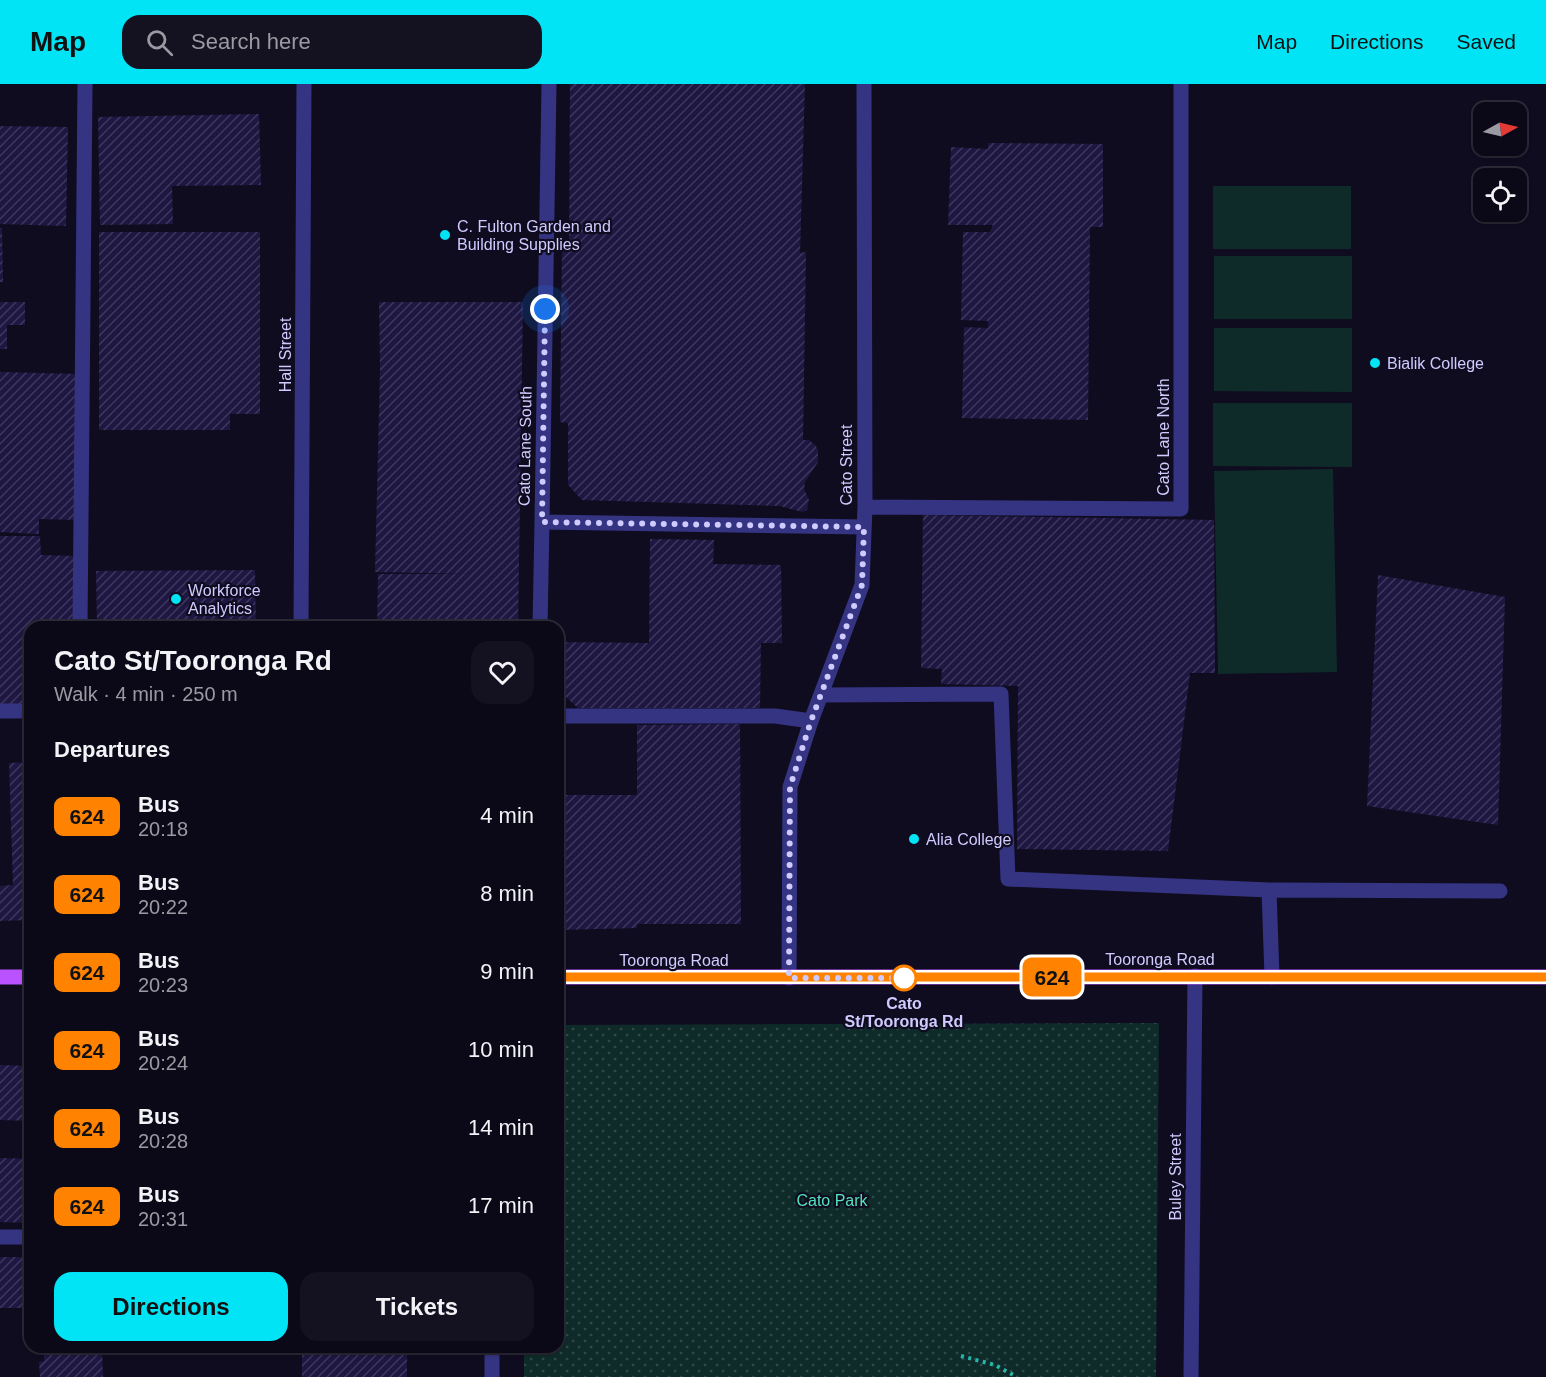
<!DOCTYPE html>
<html lang="en">
<head>
<meta charset="utf-8">
<style>
	body { margin:0; font-family:Arial,sans-serif; background:#141221; color:#f1f3f6; height:100vh; display:flex; flex-direction:column; font-size:22px; white-space:nowrap }
	* { box-sizing:border-box; margin:0 }
	p { font-size:20px; color:#9a9aa2 }
	.icon { flex:none; width:33px; height:33px; fill:none; stroke:currentColor; stroke-width:2; stroke-linecap:round; stroke-linejoin:round }
	.map { position:relative; flex:1; overflow:hidden }
	.panel { position:absolute; left:24px; top:537px; width:540px; height:732px; display:flex; flex-direction:column; background:#0b0918; border-radius:18px; box-shadow:0 2px 4px #0004,0 0 0 2px #2b2a37 }
	.panel>* { flex:none }
	.badge { padding:0 12px; border-radius:9px; font-size:21px; line-height:39px }
	.needle { width:39px; rotate:82deg }
	.buttons { position:absolute; left:1473px; top:18px; display:grid; gap:12px }
	.buttons a { display:grid; place-items:center; width:54px; height:54px; border-radius:12px; background:#0b0918; box-shadow:0 2px 4px #0004,0 0 0 2px #2b2a37; font-size:30px }
	.you { position:absolute; width:30px; height:30px; margin:-15px; border:4px solid #fff; border-radius:50%; background:#1a73e8; box-shadow:0 0 0 9px #1a73e833 }
	.map>.badge { position:absolute; translate:-50% -50%; box-shadow:0 0 0 3px #fff }
	h2 { padding:0 30px; font-size:22px; line-height:54px }
	.round { display:grid; place-items:center; flex:none; width:63px; height:63px; border-radius:18px; background:#141221 }
	.head { display:flex; align-items:center; justify-content:space-between; height:102px; padding:0 30px }
	h1 { font-size:28px; font-weight:800; line-height:45px }
	.primary-button { display:flex; gap:12px; margin-top:auto; padding:12px 30px }
	.primary-button a { flex:1; height:69px; border-radius:18px; background:#00e4f6; color:#111; font-size:24px; font-weight:800; line-height:69px; text-align:center }
	.primary-button a+a { background:#141221; color:#f1f3f6 }
	ul { padding:0; list-style:none }
	li { display:flex; align-items:center; gap:18px; height:78px; padding:0 30px }
	li div { flex:1 }
	li b { display:block; font-size:22px }
	li em { font-style:normal }
	li .badge { min-width:66px; font-weight:700; text-align:center }
	header { display:flex; align-items:center; gap:36px; box-sizing:border-box; height:84px; padding:0 30px; background:#00e4f6; color:#111 }
	header strong { font-size:28px }
	nav { display:flex; gap:33px; margin-inline-start:auto; font-size:21px }
	.search { width:420px; height:54px; background:#141221; display:flex; align-items:center; gap:15px; box-sizing:border-box; padding:0 21px; border-radius:18px; color:#9a9aa2; font-size:22px }
	.map>svg:first-child { display:block }
</style>
</head>
<body>
<header>
<strong>Map</strong>
<div class="search"><svg class="icon" aria-label="search" viewBox="0 0 24 24"><circle cx="10" cy="10" r="6"/><path d="M15 15l6 6"/></svg>Search here</div>
<nav><a>Map</a><a>Directions</a><a>Saved</a></nav>
</header>
<div class="map">
<svg width="1546" height="1293" viewBox="0 0 1546 1293">
	<defs>
		<pattern id="park-dots" width="8" height="8" patternUnits="userSpaceOnUse" patternTransform="scale(1.5)"><rect width="8" height="8" fill="#0e2b29"/><path d="M2 2h.1M6 6h.1" fill="none" stroke="#304849" stroke-width="1.8" stroke-linecap="round"/></pattern>
		<pattern id="building-hatch" width="6" height="6" patternUnits="userSpaceOnUse" patternTransform="scale(1.5)"><rect width="6" height="6" fill="#1e1742"/><path d="M-1 1l2-2M0 6l6-6M5 7l2-2" fill="none" stroke="#3e375e"/></pattern>
	</defs>
	<rect width="100%" height="100%" fill="#0f0c20"/>
	<!-- park -->
	<path fill="url(#park-dots)" d="M1159 939 1156 1293H524V1263H558V941Z"/>
	<!-- pitch -->
	<path fill="#0e2b29" d="M1213 102H1351V165H1213Z
		M1214 172H1352V235H1214Z
		M1214 244H1352V308L1214 307Z
		M1213 319H1352V383L1213 382Z
		M1333 385 1337 588 1218 590 1214 387Z"/>
	<!-- building -->
	<path fill="url(#building-hatch)" d="M570 0H805L800 169 806 168 803 356H809L816 362 818 367V378L805 398 804 405 809 416 807 426 802 428 780 422 582 416 568 401V339L560 338 562 164 569 162Z
		M259 30 261 101 172 102 173 140 100 141 98 33Z
		M0 42 68 43 66 142 0 140Z
		M988 59 1103 60V143H1090L1088 336 962 334 964 243 988 244V237L961 236 963 148H990L993 141H948L951 63 988 65Z
		M0 144H2L3 198H0Z
		M99 148H260V330H230V346H99Z
		M0 218H25V241H7V265H0Z
		M379 218H523L518 543H377L378 490H472L375 488 380 286Z
		M0 288 79 290 77 436 39 435V450L0 448Z
		M923 431 1214 436 1215 589H1190L1168 767 1017 765 1018 602 941 600 942 585 921 584Z
		M0 452H40L41 471 76 472V543H30V620H0Z
		M650 455 714 456 713 480 781 481 782 559H761L760 624H578L558 606V558L649 559Z
		M255 486 256 543H97L96 487Z
		M1378 491 1505 513 1498 741 1367 722Z
		M740 640 741 840H637V844L558 846V711H637V641Z
		M30 678V836L0 837V802L13 801 9 679Z
		M0 981 30 982V1037L0 1036Z
		M0 1074 30 1075V1139L0 1138Z
		M0 1173H30V1224H0Z
		M44 1263H102L103 1293H40L39 1278 44 1277Z
		M302 1263H407V1293H302Z"/>
	<g fill="none" stroke-linecap="round" stroke-linejoin="round">
		<!-- path -->
		<path stroke="#27b7aa" stroke-width="4" stroke-dasharray="3 4.5" stroke-linecap="butt" d="M961 1272 995 1281 1017 1293"/>
		<!-- minor -->
		<path stroke="#353482" stroke-width="15" d="M549 0 542 438 864 443
			M865 423 1181 425V0
			M80 543 85 0
			M301 543 304 0
			M540 543 542 438
			M821 611 1001 610 1008 795 1269 806 1500 807
			M0 627H30
			M558 632H775L811 637
			M1269 806 1272 893
			M789 894 790 703 811 637 862 501 865 423 864 0
			M0 1153H30
			M492 1293V1263
			M1191 1293 1195 892"/>
		<!-- major -->
		<path stroke="#ba52ff" stroke-width="15" d="M0 893H30
			M558 893H1546"/>
	</g>
	<g fill="none" stroke-linecap="round" stroke-linejoin="round">
		<!-- line casing -->
		<g stroke="#fff" stroke-width="14">
			<path id="line" d="M558 893H1546"/>
		</g>
		<!-- line -->
		<use href="#line" stroke="#ff8200" stroke-width="9"/>
		<!-- walk -->
		<path stroke="#d0cbff" stroke-width="6" stroke-dasharray="0 10.8" d="M545 225 542 438 864 443 862 501 811 637 790 703 789 894H909H904"/>
	</g>
	<!-- markers -->
	<g fill="#00e4f6" stroke="#0f0c20" stroke-width="2">
		<circle cx="445" cy="151" r="6"/>
		<circle cx="1375" cy="279" r="6"/>
		<circle cx="176" cy="515" r="6"/>
		<circle cx="914" cy="755" r="6"/>
	</g>
	<circle fill="#fff" stroke="#ff8200" stroke-width="3" cx="904" cy="894" r="12"/>
	<g text-anchor="middle" dominant-baseline="central" stroke-width="4.5" stroke-linejoin="round" paint-order="stroke">
		<!-- poi labels -->
		<g font-size="16" fill="#d0cbff" stroke="#0f0c20" text-anchor="start">
			<text x="457" y="142">C. Fulton Garden and<tspan x="457" dy="18">Building Supplies</tspan></text>
			<text x="1387" y="279">Bialik College</text>
			<text x="188" y="506">Workforce<tspan x="188" dy="18">Analytics</tspan></text>
			<text x="926" y="755">Alia College</text>
		</g>
		<!-- street labels -->
		<g font-size="16" fill="#d0cbff" stroke="#0f0c20">
			<text transform="translate(285 271) rotate(-90)">Hall Street</text>
			<text transform="translate(1163 353) rotate(-90)">Cato Lane North</text>
			<text transform="translate(525 362) rotate(-89)">Cato Lane South</text>
			<text transform="translate(846 381) rotate(-90)">Cato Street</text>
			<text x="1160" y="875">Tooronga Road</text>
			<text x="674" y="876">Tooronga Road</text>
			<text transform="translate(1175 1093) rotate(-90)">Buley Street</text>
		</g>
		<!-- stop labels -->
		<g font-size="16" font-weight="bold" fill="#d0cbff" stroke="#0f0c20">
			<text x="904" y="919">Cato<tspan x="904" dy="18">St/Tooronga Rd</tspan></text>
		</g>
		<!-- park labels -->
		<g font-size="16" fill="#52e4bc" stroke="#0f0c20">
			<text x="832" y="1116">Cato Park</text>
		</g>
	</g>
</svg>
<div class="buttons">
<a><svg class="needle" viewBox="-14 -14 28 28"><path d="M0-13l5 13h-10z" fill="#e53935"/><path d="M0 13l5-13h-10z" fill="#9a9aa2"/></svg></a>
<a><svg class="icon" aria-label="locate" viewBox="0 0 24 24"><circle cx="12" cy="12" r="6"/><path d="M12 2v4M12 18v4M2 12h4M18 12h4"/></svg></a>
</div>
<div class="you" style="left:545px;top:225px"></div>
<b class="badge" style="left:1052px;top:893px;background:#ff8200;color:#111">624</b>
<section class="panel">
<div class="head"><div><h1>Cato St/Tooronga Rd</h1><p>Walk · 4 min · 250 m</p></div><a class="round"><svg class="icon" aria-label="heart" viewBox="0 0 24 24"><path d="M12 20l-8-8c-3-5 5-10 8-4 3-6 11-1 8 4z"/></svg></a></div>
<h2>Departures</h2>
<ul>
<li><span class="badge" style="background:#ff8200;color:#111">624</span><div><b>Bus</b><p>20:18</p></div><em>4 min</em></li>
<li><span class="badge" style="background:#ff8200;color:#111">624</span><div><b>Bus</b><p>20:22</p></div><em>8 min</em></li>
<li><span class="badge" style="background:#ff8200;color:#111">624</span><div><b>Bus</b><p>20:23</p></div><em>9 min</em></li>
<li><span class="badge" style="background:#ff8200;color:#111">624</span><div><b>Bus</b><p>20:24</p></div><em>10 min</em></li>
<li><span class="badge" style="background:#ff8200;color:#111">624</span><div><b>Bus</b><p>20:28</p></div><em>14 min</em></li>
<li><span class="badge" style="background:#ff8200;color:#111">624</span><div><b>Bus</b><p>20:31</p></div><em>17 min</em></li>
</ul>
<div class="primary-button"><a>Directions</a><a>Tickets</a></div>
</section>
</div>
</body>
</html>
